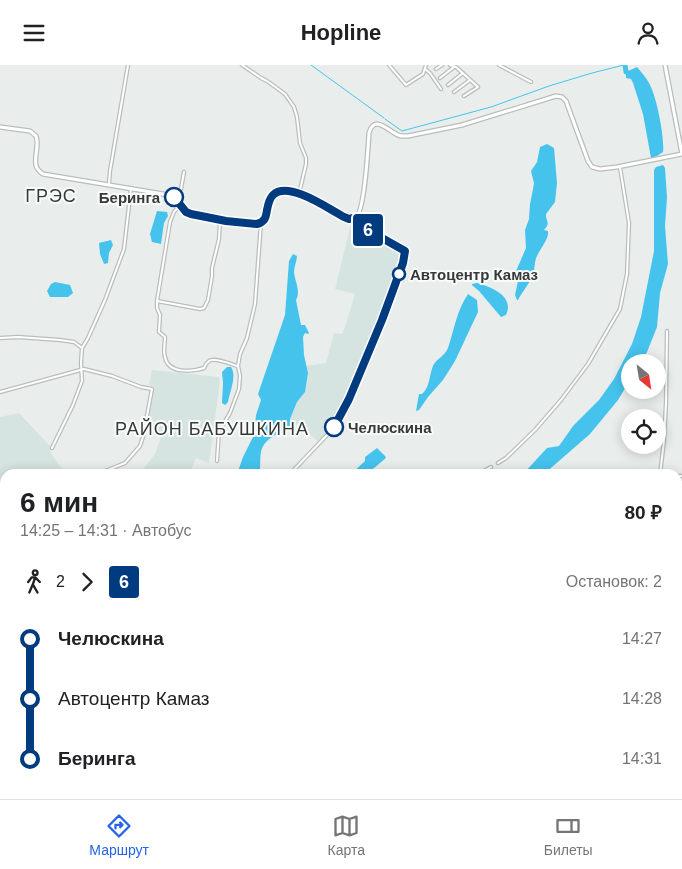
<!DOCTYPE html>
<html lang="ru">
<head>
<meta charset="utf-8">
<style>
	body { margin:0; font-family:Helvetica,sans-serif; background:#f2f2f2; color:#202124; height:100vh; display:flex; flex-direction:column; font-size:19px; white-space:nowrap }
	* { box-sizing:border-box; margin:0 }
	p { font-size:16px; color:#757577 }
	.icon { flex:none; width:28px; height:28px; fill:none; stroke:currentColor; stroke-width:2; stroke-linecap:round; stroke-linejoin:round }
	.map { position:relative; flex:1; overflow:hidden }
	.drawer { position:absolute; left:0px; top:404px; width:682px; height:331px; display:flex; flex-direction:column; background:#fff; border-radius:15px 15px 0 0; box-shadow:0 2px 12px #0003 }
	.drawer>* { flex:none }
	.badge { padding:0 10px; border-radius:4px; font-size:18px; line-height:32px }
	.needle { width:32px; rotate:150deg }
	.tools { position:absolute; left:621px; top:289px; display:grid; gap:10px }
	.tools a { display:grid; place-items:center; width:45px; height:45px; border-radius:50%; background:#fff; box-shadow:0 2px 12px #0003; font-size:25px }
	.map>.badge { position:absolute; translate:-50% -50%; box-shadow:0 0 0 2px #fff }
	.legs { display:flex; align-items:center; gap:8px; height:55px; padding:0 20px; font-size:16px }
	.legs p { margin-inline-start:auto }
	.summary { display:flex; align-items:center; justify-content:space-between; height:85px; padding:0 20px }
	h1 { font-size:28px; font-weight:600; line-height:38px }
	ul { padding:0 20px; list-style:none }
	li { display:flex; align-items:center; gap:18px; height:60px; font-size:19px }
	li i { display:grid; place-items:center; width:8px; height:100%; margin:0 6px; background:currentColor }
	li i::after { content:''; width:12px; height:12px; margin:-6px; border:4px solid; border-radius:50%; background:#fff }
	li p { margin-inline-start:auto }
	li:first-child i { background:linear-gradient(#0000 50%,currentColor 0) }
	li:last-child i { background:linear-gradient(currentColor 50%,#0000 0) }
	header { display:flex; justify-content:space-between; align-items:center; height:65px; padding:0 20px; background:#fff; font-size:22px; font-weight:600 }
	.tab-bar { display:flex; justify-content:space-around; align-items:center; height:70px; border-top:1px solid #e0e0e0; background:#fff; font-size:14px; color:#757577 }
	.tab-bar a { display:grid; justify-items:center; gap:2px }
	.tab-bar .active { color:#2563eb }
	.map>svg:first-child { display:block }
</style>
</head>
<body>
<header><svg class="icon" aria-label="menu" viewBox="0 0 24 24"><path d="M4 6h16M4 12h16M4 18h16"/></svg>Hopline<svg class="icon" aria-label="person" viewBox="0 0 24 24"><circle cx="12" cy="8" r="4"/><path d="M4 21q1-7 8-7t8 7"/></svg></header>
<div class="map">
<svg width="682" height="734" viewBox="0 0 682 734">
	<rect width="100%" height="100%" fill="#e9eeed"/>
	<!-- built -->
	<path fill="#d5e3e1" d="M351 159 400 188 402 191 357 310 341 346 333 360 319 377 290 354 297 337 305 327 308 308 306 301 326 298 334 268 342 269 345 262 355 229 335 224Z
		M152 305 219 312 220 316 209 398 196 393 189 409H143L141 407 155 389 161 372 146 367 152 326H154L155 322 149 320Z
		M19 348 51 382 50 387 66 409H5V441L0 427V352Z
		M105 730H217L218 734H107Z
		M245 730H376L375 734H245Z"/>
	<!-- water -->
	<path fill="#45c3ed" d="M637 2C641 7 646 12 649 18 656 29 665 73 663 87L657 91 651 93 643 49 633 18 631 14 626 13V7Z
		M547 79 554 83 557 118 555 137 546 149C546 158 551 157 544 165L548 166C549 174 541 182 537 191 534 197 535 205 533 210 530 218 522 227 518 235H517L515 230 518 216 516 206 526 183 525 165 529 154 530 139 533 124 534 118 531 106 537 97 540 82Z
		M663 100 665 103 667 132 665 161 668 199 660 228 657 262 647 287 641 297 630 298V315L618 335 590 369 544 409H523L547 383 559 381 573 361 599 335 614 314 632 279 641 252 654 186V105L656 102Z
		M157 146 167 147 168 151 164 158 161 179 152 177 150 169Z
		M111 175 113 180 109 188 108 198 104 199 100 189 99 178Z
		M293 189 297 191C297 196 294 201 294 207 295 217 301 226 296 235L301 260H305L309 268 308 269 305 268 303 272 304 290 308 308 305 327 297 337 290 354 291 359 289 363C284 364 282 366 278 368 258 380 261 386 260 406L258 409H237L243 392 254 370 256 350 261 335 258 329 285 250 289 196Z
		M55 217 70 220 73 228 68 232H50L47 226 51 219Z
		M477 218C491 222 515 231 506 250L501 252 479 226 472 220V219Z
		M468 229 477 235 478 247 455 296 443 315 428 332 419 345 416 346 419 329H422C430 322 429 311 433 301 436 294 445 291 448 283 454 265 457 245 468 229Z
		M227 302H231C237 311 230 326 228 337L225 340 222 338 223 318 222 307Z
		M377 383 385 391 386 393 367 409H351L365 396V392Z
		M0 615H5V667H1L0 663Z"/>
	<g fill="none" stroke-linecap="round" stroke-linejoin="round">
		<!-- stream -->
		<path stroke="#45c3ed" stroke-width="1" d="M311 0 384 53
			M385 54 402 66 491 42 549 21 592 8 624 0"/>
		<!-- river -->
		<path stroke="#45c3ed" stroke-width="5" d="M625 0 626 7 631 9
			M0 668 5 663"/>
		<!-- street casing -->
		<g stroke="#b9bebd" stroke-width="4.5">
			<path id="street" d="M242 0 261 13 267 16 285 29 294 42 297 52 300 78 306 93V99L299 129
				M389 0 406 20 423 9 426 0
				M450 0 456 2 478 22 464 31
				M499 0 531 17
				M425 4 430 8 441 24
				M436 4 442 0
				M440 13 454 2
				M448 20 463 8
				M454 27 470 15
				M109 119 110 106 128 0
				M175 132 181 124 184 107
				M181 139 174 147 170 157 157 236 200 244 204 243 208 235 212 211V203L219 174 220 155
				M157 236V243L160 250 159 267 165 272C165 278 163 286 165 292 168 309 192 307 204 303 205 301 206 298 209 296 214 292 231 299 237 301
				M0 273 18 272 60 275 74 277 82 283
				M0 327 84 304 112 311 141 322 152 324 143 372 140 381 125 398 98 409
				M52 383 73 340 82 316 81 298 82 283 88 273 105 235 124 184 131 123
				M217 396 219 366 230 348 239 324 240 311 238 301 240 289 247 273 255 239 261 158
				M498 398 506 393 535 365 561 335 588 299 620 244 627 209 629 158 620 102
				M290 409 327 370 333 363 343 347 349 334 382 255 403 198 405 186
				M479 409 491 402
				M660 409 664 376 666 338 667 266
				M678 411H682
				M678 533 682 492"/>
		</g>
		<!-- secondary casing -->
		<g stroke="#b9bebd" stroke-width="5.5">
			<path id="secondary" d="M665 0 682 89
				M0 62 30 66 36 71C41 84 28 100 43 109L169 130 175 132 186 147 191 149 207 153 257 159C266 157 266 149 268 141 275 106 328 143 344 152 348 153 352 155 356 152 365 145 368 82 369 68 374 50 387 64 396 69 400 72 404 71 408 71L462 60 556 31 562 32 566 36 588 96 592 102 600 104 617 102 682 89
				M0 450 5 461
				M80 730 81 734"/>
		</g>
		<!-- street -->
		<use href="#street" stroke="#fff" stroke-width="2"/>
		<!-- secondary -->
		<use href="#secondary" stroke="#fff" stroke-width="3"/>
	</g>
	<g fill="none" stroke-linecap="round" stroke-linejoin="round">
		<!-- line-1 casing -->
		<g stroke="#fff" stroke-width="11">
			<path id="line-1" d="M174 132 186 147 191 149 226 156 257 159C265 157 266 152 267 145 268 140 269 134 273 130 288 115 329 144 344 152L349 154 353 153 359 160 405 186 403 198 382 255 349 334 334 362"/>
		</g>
		<!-- line-1 -->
		<use href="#line-1" stroke="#003b80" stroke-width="8"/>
	</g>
	<!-- markers -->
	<g fill="#fff" stroke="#003b80" stroke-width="2.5">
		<circle cx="174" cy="132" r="9"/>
		<circle cx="399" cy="209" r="6"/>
		<circle cx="334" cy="362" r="9"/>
	</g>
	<g text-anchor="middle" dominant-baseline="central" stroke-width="4" stroke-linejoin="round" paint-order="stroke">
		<!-- stop labels -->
		<g font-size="15" font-weight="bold" fill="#373939" stroke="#f7fcfb" text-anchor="start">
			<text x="160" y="132" text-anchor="end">Беринга</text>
			<text x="410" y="209">Автоцентр Камаз</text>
			<text x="348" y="362">Челюскина</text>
		</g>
		<!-- quarter labels -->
		<g font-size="18" letter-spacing="1" fill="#373939" stroke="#f7fcfb">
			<text x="51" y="131">ГРЭС</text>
			<text x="212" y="364">РАЙОН БАБУШКИНА</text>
		</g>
	</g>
</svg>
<div class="tools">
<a><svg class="needle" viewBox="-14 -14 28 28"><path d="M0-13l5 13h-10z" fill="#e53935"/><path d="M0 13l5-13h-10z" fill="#757577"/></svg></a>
<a><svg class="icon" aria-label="locate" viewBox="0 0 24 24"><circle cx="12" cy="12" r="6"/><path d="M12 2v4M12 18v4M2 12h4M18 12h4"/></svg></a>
</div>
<b class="badge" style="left:368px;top:165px;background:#003b80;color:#fff">6</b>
<section class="drawer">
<div class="summary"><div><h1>6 мин</h1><p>14:25 – 14:31 · Автобус</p></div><b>80 ₽</b></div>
<div class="legs"><svg class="icon" aria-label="walk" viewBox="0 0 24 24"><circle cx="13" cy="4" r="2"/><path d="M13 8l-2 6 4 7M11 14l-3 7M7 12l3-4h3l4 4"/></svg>2<svg class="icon" aria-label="forward" viewBox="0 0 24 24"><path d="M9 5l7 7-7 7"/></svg><b class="badge" style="background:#003b80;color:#fff">6</b><p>Остановок: 2</p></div>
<ul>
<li><i style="color:#003b80"></i><b>Челюскина</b><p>14:27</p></li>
<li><i style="color:#003b80"></i><span>Автоцентр Камаз</span><p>14:28</p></li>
<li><i style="color:#003b80"></i><b>Беринга</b><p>14:31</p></li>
</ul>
</section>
</div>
<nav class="tab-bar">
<a class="active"><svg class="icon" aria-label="directions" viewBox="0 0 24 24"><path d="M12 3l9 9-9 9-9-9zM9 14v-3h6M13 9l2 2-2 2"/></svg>Маршрут</a>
<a><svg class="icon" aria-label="map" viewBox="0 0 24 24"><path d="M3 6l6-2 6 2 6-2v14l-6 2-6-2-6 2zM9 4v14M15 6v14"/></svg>Карта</a>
<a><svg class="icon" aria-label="tickets" viewBox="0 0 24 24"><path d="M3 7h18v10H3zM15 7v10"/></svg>Билеты</a>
</nav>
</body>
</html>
